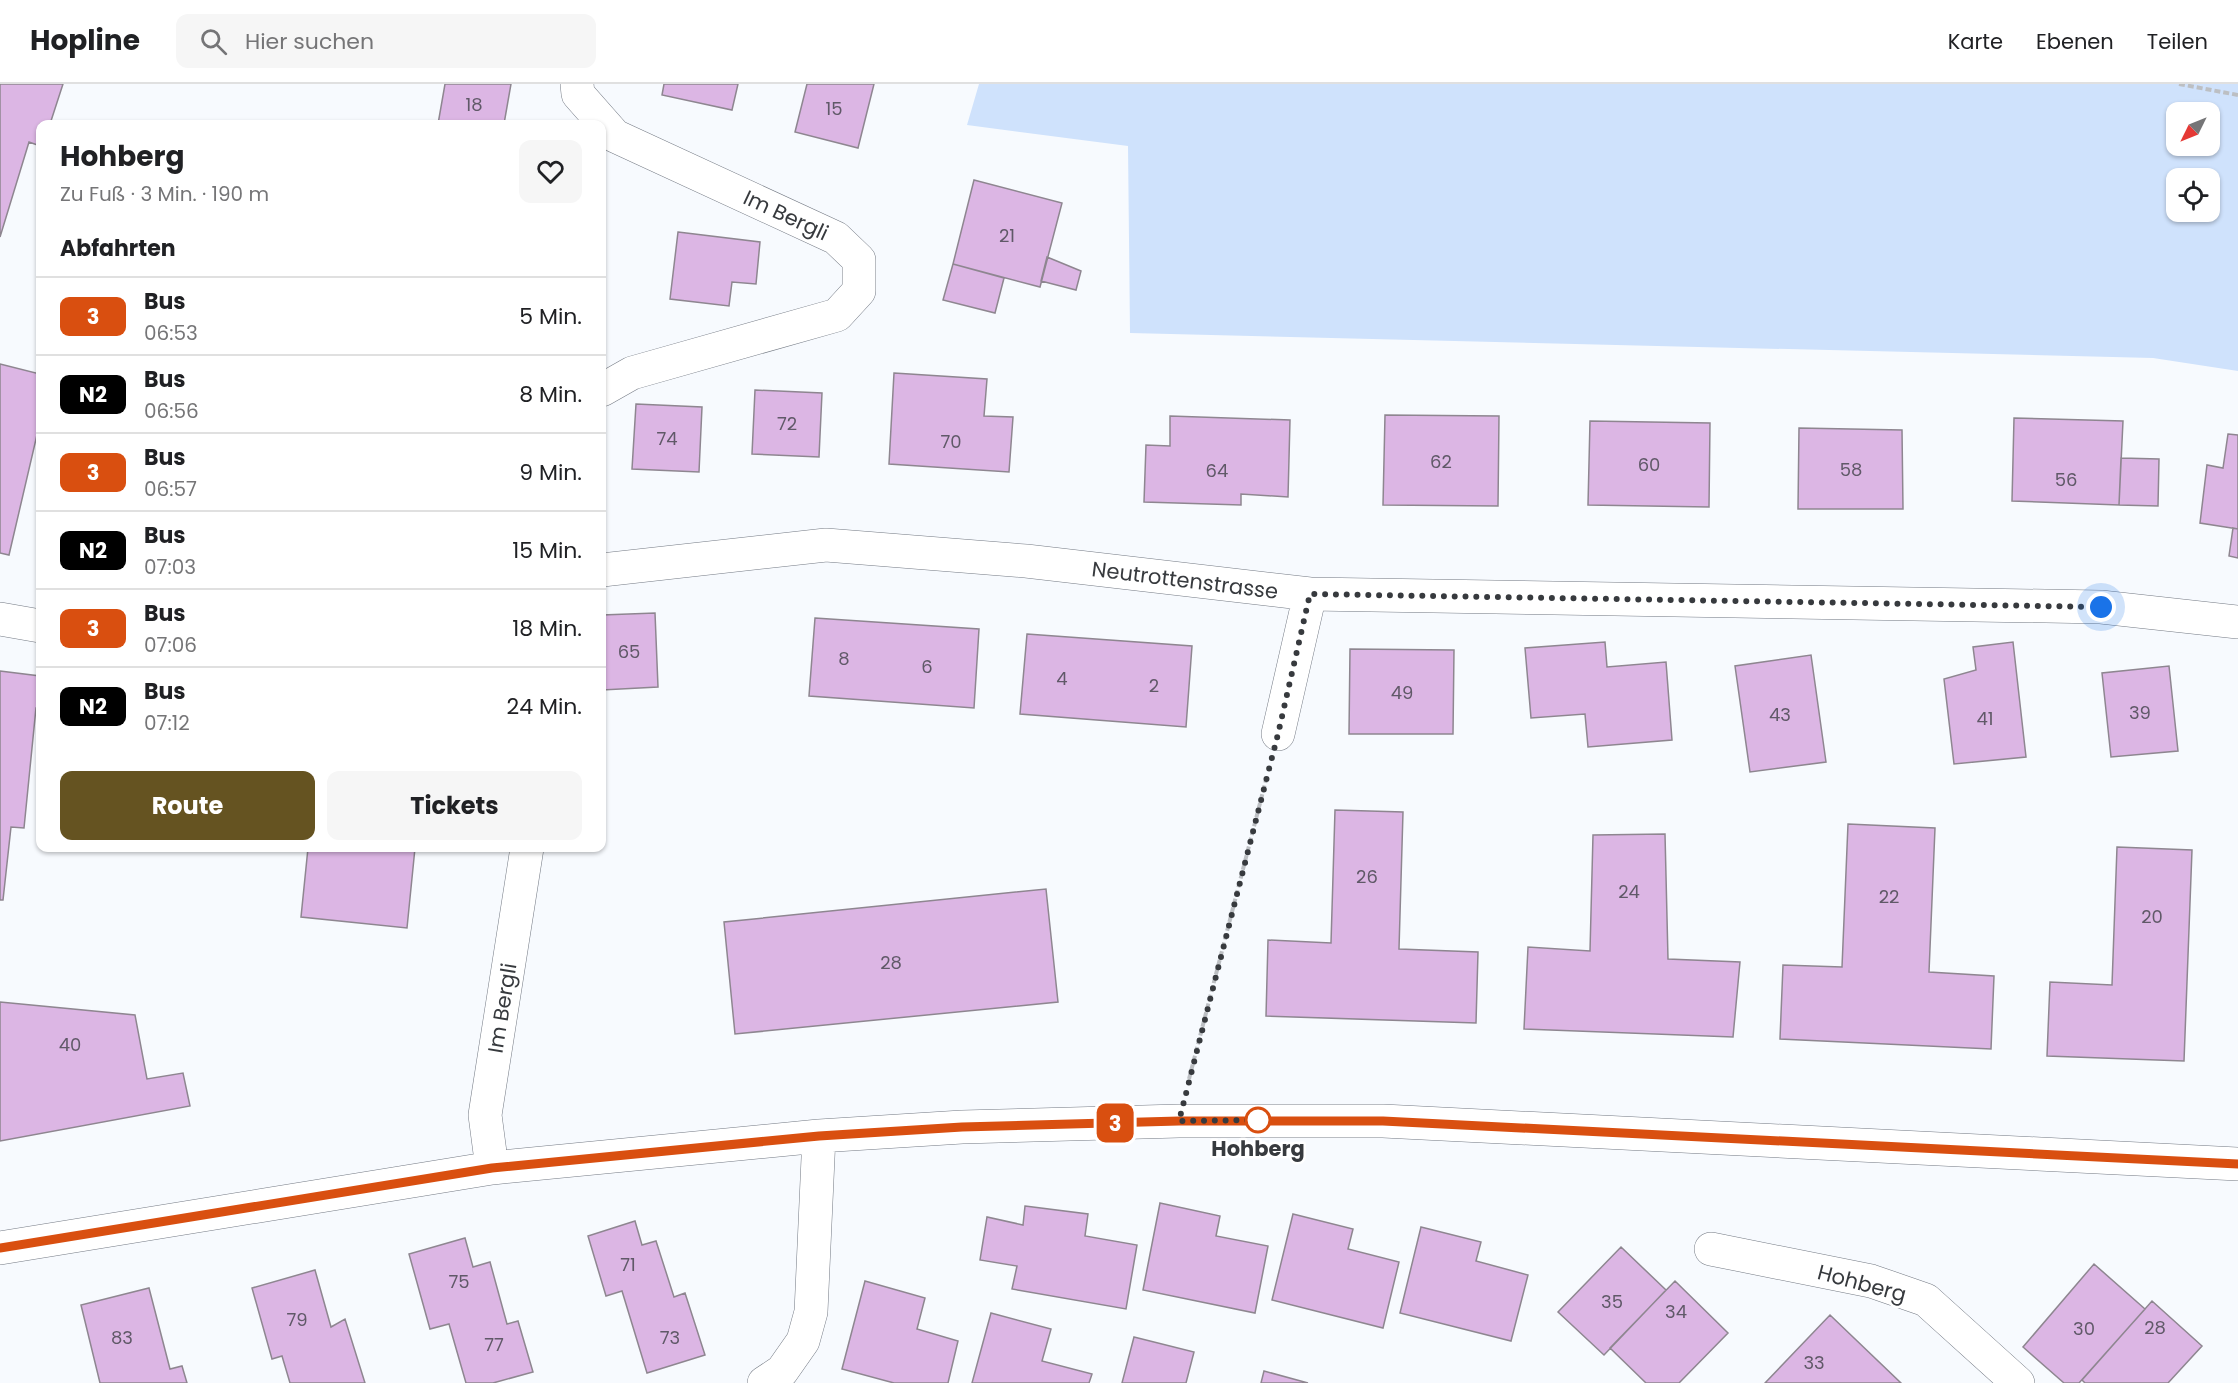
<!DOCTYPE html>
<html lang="de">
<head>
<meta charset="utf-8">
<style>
	body { margin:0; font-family:Poppins,sans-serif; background:#f6f6f6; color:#202124; height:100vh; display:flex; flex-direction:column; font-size:22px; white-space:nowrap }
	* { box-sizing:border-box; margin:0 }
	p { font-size:20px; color:#757577 }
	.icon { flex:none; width:33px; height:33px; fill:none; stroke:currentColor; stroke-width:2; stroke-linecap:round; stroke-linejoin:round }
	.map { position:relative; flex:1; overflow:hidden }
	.panel { position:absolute; left:36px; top:36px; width:570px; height:732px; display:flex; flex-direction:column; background:#fff; border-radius:12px; box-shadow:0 2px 4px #0004 }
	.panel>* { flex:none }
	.badge { padding:0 12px; border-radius:9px; font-size:21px; line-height:39px }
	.needle { width:39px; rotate:227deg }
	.fabs { position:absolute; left:2166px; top:18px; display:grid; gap:12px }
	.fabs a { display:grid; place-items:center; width:54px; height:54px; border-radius:12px; background:#fff; box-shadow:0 2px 4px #0004; font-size:30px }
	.you { position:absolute; width:30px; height:30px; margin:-15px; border:4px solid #fff; border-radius:50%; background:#1a73e8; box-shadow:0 0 0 9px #1a73e833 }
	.map>.badge { position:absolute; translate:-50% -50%; box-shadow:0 0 0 3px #fff }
	h2 { padding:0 24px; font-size:22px; line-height:54px }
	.round { display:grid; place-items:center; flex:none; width:63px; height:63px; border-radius:12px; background:#f6f6f6 }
	.head { display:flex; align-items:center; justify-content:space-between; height:102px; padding:0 24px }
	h1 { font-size:28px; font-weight:700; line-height:45px }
	.button { display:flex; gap:12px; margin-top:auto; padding:12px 24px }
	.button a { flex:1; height:69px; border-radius:12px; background:#655321; color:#fff; font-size:24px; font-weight:700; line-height:69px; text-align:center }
	.button a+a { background:#f6f6f6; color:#202124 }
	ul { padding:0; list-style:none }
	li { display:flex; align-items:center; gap:18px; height:78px; padding:0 24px; border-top:2px solid #e0e0e0 }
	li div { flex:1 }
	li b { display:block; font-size:22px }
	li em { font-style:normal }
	li .badge { min-width:66px; font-weight:700; text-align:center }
	header { display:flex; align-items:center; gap:36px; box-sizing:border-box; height:84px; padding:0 30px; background:#fff; border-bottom:2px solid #e0e0e0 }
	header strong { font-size:28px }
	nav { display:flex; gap:33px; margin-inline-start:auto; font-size:21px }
	.search { width:420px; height:54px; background:#f6f6f6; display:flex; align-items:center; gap:15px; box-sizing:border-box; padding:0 21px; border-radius:12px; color:#757577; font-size:22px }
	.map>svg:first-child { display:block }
</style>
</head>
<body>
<header>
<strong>Hopline</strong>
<div class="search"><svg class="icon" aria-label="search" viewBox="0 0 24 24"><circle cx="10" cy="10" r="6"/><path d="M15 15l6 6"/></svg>Hier suchen</div>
<nav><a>Karte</a><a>Ebenen</a><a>Teilen</a></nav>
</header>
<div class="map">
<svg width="2238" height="1299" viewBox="0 0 2238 1299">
	<rect width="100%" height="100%" fill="#f7fafe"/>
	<!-- grass -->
	<path fill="#cfe2fc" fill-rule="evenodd" d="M979 0H2238V287L2153 274 1130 249 1128 62 967 41ZM2176 28H2210V62H2176ZM2176 94H2210V128H2176Z"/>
	<!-- building -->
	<path fill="#dcb6e4" stroke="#8e8690" stroke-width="1.5" d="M0 0H63L50 40H40V62L29 58 0 153Z
		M445 0H511L504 40H438Z
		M664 0H738L732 26 662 11Z
		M807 0H874L858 64 795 48Z
		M974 96 1062 119 1040 203 953 180Z
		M678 148 760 158 756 200 732 198 729 222 670 215Z
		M1047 173 1081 187 1076 206 1041 197Z
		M953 180 1004 194 995 229 943 216Z
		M0 280 40 290V338L9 471 0 469Z
		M894 289 987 295 984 332 1013 333 1009 388 889 380Z
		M755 306 822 309 819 373 752 370Z
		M636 320 702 323 699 388 632 385Z
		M1385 331 1499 332 1498 422 1383 421Z
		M1170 332 1290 336 1288 413 1241 410V421L1144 418 1146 361 1170 362Z
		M2014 334 2123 337 2119 421 2012 417Z
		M1590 337 1710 339 1709 423 1588 421Z
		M1799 344 1902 346 1903 425H1798Z
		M2228 350 2238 351V445L2200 439 2207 381 2223 384Z
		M2121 374 2159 375 2158 422 2119 421Z
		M2233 444 2238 445V474L2229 472Z
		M655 529 658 603 602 606V531Z
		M815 534 979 545 974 624 809 612Z
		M1027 550 1192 562 1186 643 1020 630Z
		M1605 558 1607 583 1666 578 1672 656 1588 663 1585 630 1531 634 1525 564Z
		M2013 558 2026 673 1954 680 1944 595 1976 586 1973 563Z
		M1350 565 1454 566 1453 650H1349Z
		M1811 571 1826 678 1750 688 1735 582Z
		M2169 582 2178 667 2111 673 2102 589Z
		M0 587 40 592V624H36L24 744 11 743 3 816H0Z
		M1335 726 1403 728 1399 865 1478 868 1476 939 1266 932 1268 856 1331 859Z
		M1848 740 1935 744 1929 888 1994 892 1991 965 1780 955 1783 881 1842 883Z
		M1665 750 1668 875 1740 878 1733 953 1524 945 1528 863 1590 867 1593 751Z
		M2117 763 2192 766 2184 977 2047 972 2050 898 2112 901Z
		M308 764H415L407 844 301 833Z
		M1046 805 1058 918 735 950 724 838Z
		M0 918 135 931 147 995 183 989 190 1022 0 1057Z
		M1160 1119 1220 1132 1216 1152 1268 1162 1255 1229 1143 1206Z
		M1025 1122 1088 1130 1085 1152 1137 1161 1126 1225 1012 1205 1017 1182 980 1176 987 1133 1023 1141Z
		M1293 1130 1353 1145 1348 1165 1399 1178 1383 1244 1272 1216Z
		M635 1137 642 1161 656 1157 674 1213 685 1209 705 1271 647 1289 622 1207 606 1212 588 1152Z
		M1421 1143 1481 1158 1476 1177 1528 1191 1511 1257 1400 1229Z
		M465 1154 473 1183 490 1178 507 1240 518 1237 533 1288 493 1299H466L449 1240 430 1245 409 1170Z
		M1621 1163 1666 1206 1604 1271 1558 1228Z
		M2094 1180 2145 1225 2079 1299H2064L2023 1263Z
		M315 1186 331 1243 345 1235 365 1299H290L282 1272 272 1275 252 1204Z
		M865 1197 925 1214 917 1245 958 1257 948 1299H894L842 1285Z
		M1675 1197 1728 1249 1679 1299H1646L1610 1264Z
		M149 1204 170 1285 182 1282 187 1299H100L81 1221Z
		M2152 1217 2202 1262 2168 1299H2085L2082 1296Z
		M991 1229 1051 1245 1042 1277 1092 1290 1089 1299H972Z
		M1830 1231 1901 1299H1765Z
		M1134 1253 1194 1268 1186 1299H1122Z
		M1264 1287 1308 1299H1261Z"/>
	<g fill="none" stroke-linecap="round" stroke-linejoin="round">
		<!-- minor casing -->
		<g stroke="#747a84" stroke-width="34">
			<path id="minor" d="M577 0 578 10 615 52 836 154 859 176V207L837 231 632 289 602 306
				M602 486 826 461 1026 477 1310 510 2101 523 2238 538
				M0 535 40 542
				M1278 650 1310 510
				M492 1084 485 1031 527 764
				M0 1164 492 1084 819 1052 962 1043 1179 1037H1383L2238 1080
				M1711 1165 1871 1197 1926 1216 2018 1299
				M764 1299 782 1287 803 1257 811 1228 819 1052"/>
		</g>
		<!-- path -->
		<path stroke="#bcbfc3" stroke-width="4" stroke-dasharray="6 3" stroke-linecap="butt" d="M2179 0 2238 11
			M1189 995 1267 692"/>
		<!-- minor -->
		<use href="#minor" stroke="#fff" stroke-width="33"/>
	</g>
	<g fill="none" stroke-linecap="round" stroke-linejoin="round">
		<!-- line casing -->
		<g stroke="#fff" stroke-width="14">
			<path id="line" d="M0 1164 492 1084 819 1052 962 1043 1179 1037H1383L2238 1080"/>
		</g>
		<!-- line -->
		<use href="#line" stroke="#d94f10" stroke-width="9"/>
		<!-- walk -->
		<path stroke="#373a3e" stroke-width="6" stroke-dasharray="0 10.8" d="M1258 1036 1179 1037 1278 650 1310 510 2101 523"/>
	</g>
	<!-- markers -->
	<circle fill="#fff" stroke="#d94f10" stroke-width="3" cx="1258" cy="1036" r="12"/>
	<g text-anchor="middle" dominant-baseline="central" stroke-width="5" stroke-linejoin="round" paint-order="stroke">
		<!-- number labels -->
		<g font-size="18" fill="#605968">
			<text x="474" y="20">18</text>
			<text x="834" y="24">15</text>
			<text x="1007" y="151">21</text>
			<text x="787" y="339">72</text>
			<text x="667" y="354">74</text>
			<text x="951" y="357">70</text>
			<text x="1441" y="377">62</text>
			<text x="1649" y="380">60</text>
			<text x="1851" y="385">58</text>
			<text x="1217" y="386">64</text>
			<text x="2066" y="395">56</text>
			<text x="629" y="567">65</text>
			<text x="844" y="574">8</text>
			<text x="927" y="582">6</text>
			<text x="1062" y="594">4</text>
			<text x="1154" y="601">2</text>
			<text x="1402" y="608">49</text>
			<text x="2140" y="628">39</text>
			<text x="1780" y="630">43</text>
			<text x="1985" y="634">41</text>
			<text x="1367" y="792">26</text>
			<text x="1629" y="807">24</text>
			<text x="1889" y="812">22</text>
			<text x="2152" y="832">20</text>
			<text x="891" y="878">28</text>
			<text x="70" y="960">40</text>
			<text x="628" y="1180">71</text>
			<text x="459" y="1197">75</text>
			<text x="1612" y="1217">35</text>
			<text x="1676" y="1227">34</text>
			<text x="297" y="1235">79</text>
			<text x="2155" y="1243">28</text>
			<text x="2084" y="1244">30</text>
			<text x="122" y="1253">83</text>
			<text x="670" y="1253">73</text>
			<text x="494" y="1260">77</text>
			<text x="1814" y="1278">33</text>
		</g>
		<!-- street labels -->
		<g font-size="21" fill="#373a3e" stroke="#fff">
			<text transform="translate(786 131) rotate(25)">Im Bergli</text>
			<text transform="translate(1185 496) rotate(7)">Neutrottenstrasse</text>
			<text transform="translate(502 924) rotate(-81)">Im Bergli</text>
			<text transform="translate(1862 1199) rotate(15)">Hohberg</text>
		</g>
		<!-- stop labels -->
		<g font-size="21" font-weight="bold" fill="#373a3e" stroke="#fff">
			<text x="1258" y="1064">Hohberg</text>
		</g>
	</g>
</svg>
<div class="fabs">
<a><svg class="needle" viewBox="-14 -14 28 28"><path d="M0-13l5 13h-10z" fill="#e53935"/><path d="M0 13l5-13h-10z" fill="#757577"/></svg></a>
<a><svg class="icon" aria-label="locate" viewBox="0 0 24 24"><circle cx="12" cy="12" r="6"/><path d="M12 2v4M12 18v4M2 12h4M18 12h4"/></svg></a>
</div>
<div class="you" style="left:2101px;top:523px"></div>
<b class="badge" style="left:1115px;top:1039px;background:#d94f10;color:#fff">3</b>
<section class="panel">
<div class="head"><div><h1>Hohberg</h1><p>Zu Fuß · 3 Min. · 190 m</p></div><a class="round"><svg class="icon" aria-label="heart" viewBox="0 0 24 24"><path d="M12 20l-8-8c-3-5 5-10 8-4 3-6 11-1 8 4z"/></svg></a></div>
<h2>Abfahrten</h2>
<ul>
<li><span class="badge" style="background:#d94f10;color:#fff">3</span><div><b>Bus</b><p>06:53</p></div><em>5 Min.</em></li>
<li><span class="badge" style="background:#000;color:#fff">N2</span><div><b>Bus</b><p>06:56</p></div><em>8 Min.</em></li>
<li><span class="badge" style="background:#d94f10;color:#fff">3</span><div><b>Bus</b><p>06:57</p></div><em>9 Min.</em></li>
<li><span class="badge" style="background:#000;color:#fff">N2</span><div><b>Bus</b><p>07:03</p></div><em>15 Min.</em></li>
<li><span class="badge" style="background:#d94f10;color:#fff">3</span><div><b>Bus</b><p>07:06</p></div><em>18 Min.</em></li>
<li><span class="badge" style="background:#000;color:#fff">N2</span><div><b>Bus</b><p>07:12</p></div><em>24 Min.</em></li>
</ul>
<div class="button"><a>Route</a><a>Tickets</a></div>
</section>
</div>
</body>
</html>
